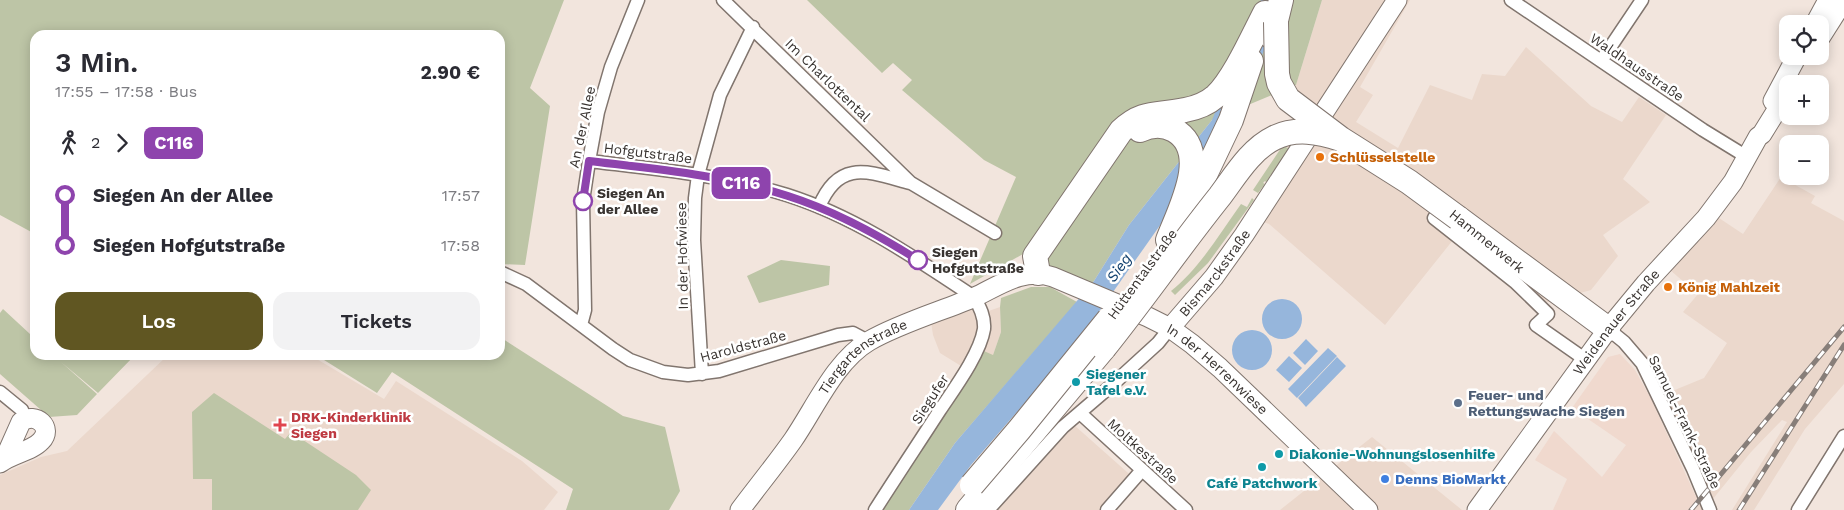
<!DOCTYPE html>
<html lang="de">
<head>
<meta charset="utf-8">
<style>
	body { margin:0; font-family:"Work Sans",sans-serif; background:#f2f2f3; color:#2b2b33; height:100vh; display:flex; flex-direction:column; font-size:19px; white-space:nowrap }
	* { box-sizing:border-box; margin:0 }
	p { font-size:16px; color:#7c7c81 }
	.icon { flex:none; width:28px; height:28px; fill:none; stroke:currentColor; stroke-width:2; stroke-linecap:round; stroke-linejoin:round }
	.map { position:relative; flex:1; overflow:hidden }
	.sheet { position:absolute; left:30px; top:30px; width:475px; height:330px; display:flex; flex-direction:column; background:#fff; border-radius:15px; box-shadow:0 2px 12px #0003 }
	.sheet>* { flex:none }
	.badge { padding:0 10px; border-radius:8px; font-size:18px; line-height:32px }
	.tools { position:absolute; left:1779px; top:15px; display:grid; gap:10px }
	.tools a { display:grid; place-items:center; width:50px; height:50px; border-radius:10px; background:#fff; box-shadow:0 2px 12px #0003; font-size:25px }
	.map>.badge { position:absolute; translate:-50% -50%; box-shadow:0 0 0 2px #fff }
	.legs { display:flex; align-items:center; gap:8px; height:55px; padding:0 25px; font-size:16px }
	.legs p { margin-inline-start:auto }
	.headline { display:flex; align-items:center; justify-content:space-between; height:85px; padding:0 25px }
	h1 { font-size:28px; font-weight:600; line-height:38px }
	.action { display:flex; gap:10px; margin-top:auto; padding:10px 25px }
	.action a { flex:1; height:58px; border-radius:15px; background:#605622; color:#fff; font-size:20px; font-weight:600; line-height:58px; text-align:center }
	.action a+a { background:#f2f2f3; color:#2b2b33 }
	ul { padding:0 25px; list-style:none }
	li { display:flex; align-items:center; gap:18px; height:50px; font-size:19px }
	li i { display:grid; place-items:center; width:8px; height:100%; margin:0 6px; background:currentColor }
	li i::after { content:''; width:12px; height:12px; margin:-6px; border:4px solid; border-radius:50%; background:#fff }
	li p { margin-inline-start:auto }
	li:first-child i { background:linear-gradient(#0000 50%,currentColor 0) }
	li:last-child i { background:linear-gradient(currentColor 50%,#0000 0) }
	.map>svg:first-child { display:block }
</style>
</head>
<body>
<div class="map">
<svg width="1844" height="510" viewBox="0 0 1844 510">
	<rect width="100%" height="100%" fill="#f2e5dd"/>
	<!-- built -->
	<path fill="#ebd8cc" d="M1322 0H1410L1360 87 1373 95 1356 122 1398 148 1430 85 1472 100 1482 74 1505 76 1526 47 1591 106 1622 122 1639 97 1666 115 1623 179 1650 202 1603 235 1618 256 1591 290 1541 304 1457 235 1385 325 1269 224 1244 215 1289 149 1283 145 1298 123 1296 85Z
		M1781 177 1815 196 1811 203 1844 221V384L1805 429 1754 510H1732L1787 422 1782 420 1751 452 1704 510H1688L1710 484 1665 394 1704 378 1727 343 1683 312 1698 294 1670 270 1719 218 1743 234Z
		M974 297 983 313 1000 307 1001 332 993 355 966 369 940 353 933 335 930 315Z
		M168 355H310L384 399 396 381 522 461 558 492 544 510H0V475L41 457 67 451Z
		M1074 425 1136 480 1109 510H994Z
		M1372 437 1462 510H1280Z"/>
	<!-- industrial -->
	<path fill="#f0d9ce" d="M1620 354 1635 370 1651 399 1697 499 1688 510H1553L1567 479 1535 460 1554 431 1602 477 1626 445 1572 408 1608 357Z"/>
	<!-- green -->
	<path fill="#bdc5a6" d="M0 0H564L530 88 550 106 525 265 500 264V35H35V234L0 215Z
		M807 0H1322L1296 85 1212 120 1129 225 1094 281 1081 297 1023 254 970 284 1016 177 984 160 902 90 912 80 893 63 882 73Z
		M1283 145 1289 149 1266 182 1265 181 1263 183 1265 184 1258 193 1253 190Z
		M1252 198 1254 200 1208 263 1175 295 1171 291C1200 268 1220 233 1241 204L1247 207Z
		M781 260 830 266 829 285 759 303 747 276Z
		M1031 287H1050L1077 302 955 443 909 510H875L977 348 993 355 1001 332 1000 307 1001 298Z
		M3 309 30 334 35 329V355H135L98 393 61 362 97 394 77 415 49 417 0 374V313Z
		M500 337 623 416 665 427 680 491 669 510H566L573 489 392 372 377 393 316 355H500Z
		M214 393 285 439 291 432 356 475 371 490 358 510H212V479H193L192 412Z"/>
	<!-- water -->
	<path fill="#96b6dc" d="M1261 0H1285L1229 135 1168 214 1101 309 1029 398 971 465 938 510H909L955 443 1094 281 1129 225 1212 120Z
		M1262 319a20 20 0 1 1 40 0a20 20 0 1 1-40 0Z
		M1232 350a20 20 0 1 1 40 0a20 20 0 1 1-40 0Z
		M1306 339 1318 351 1305 365 1293 353Z
		M1328 348 1337 356 1297 398 1288 389Z
		M1289 356 1302 368 1289 382 1276 370Z
		M1337 357 1346 366 1306 407 1298 398Z"/>
	<g fill="none" stroke-linecap="round" stroke-linejoin="round">
		<!-- street casing -->
		<g stroke="#81756e" stroke-width="15">
			<path id="street" d="M723 0 911 183 995 233
				M1511 0 1703 130 1747 157
				M1601 61 1642 0
				M589 161C655 169 723 175 787 195 856 217 915 258 974 297 980 307 985 317 984 329 980 354 954 389 940 410 918 444 896 477 875 510
				M1444 204 1434 218 1515 282 1548 314 1536 325 1586 360
				M819 207C839 158 869 172 910 183
				M500 272 526 284 613 349 630 360 663 372 688 375 719 371 838 335 853 333 868 341
				M581 325 585 310 583 201 589 161 598 112 611 67 638 0
				M1608 329 1624 342 1642 363 1693 469 1710 510
				M702 374 694 240 695 198 698 175 720 95 753 27
				M0 392 22 410 25 419
				M1080 413 1186 510
				M988 510 1063 427 1112 385 1158 343 1170 328
				M1107 510 1142 470
				M1798 510 1844 436"/>
		</g>
		<!-- secondary casing -->
		<g stroke="#81756e" stroke-width="21">
			<g id="secondary">
				<path d="M1815 24 1828 0"/>
				<path d="M1820 38 1844 0"/>
				<path d="M1773 101 1797 56"/>
				<path id="s1" d="M1170 328 1214 277 1244 235 1397 0"/>
				<path d="M0 463C11 454 32 451 41 441 54 428 36 411 21 422L4 460"/>
				<path id="s2" d="M740 510C758 486 776 464 793 440 815 408 835 361 869 341 900 323 942 311 975 297 1000 285 1024 267 1053 277L1148 317 1170 328 1192 344 1220 368 1368 510"/>
				<path id="s3" d="M1477 510 1608 329 1646 283 1706 218 1733 182 1758 137 1762 134 1788 92"/>
			</g>
		</g>
		<!-- highway casing -->
		<g stroke="#81756e" stroke-width="26">
			<path id="highway" d="M1272 37 1281 0
				M1140 130C1151 125 1163 124 1174 130 1212 151 1179 211 1168 240
				M1194 198 1231 120 1251 61
				M1458 218 1608 329
				M1038 273 1035 256 1121 131C1143 110 1158 116 1185 110 1196 108 1208 103 1216 96 1234 79 1253 36 1265 13
				M968 510 1104 348"/>
		</g>
		<!-- street -->
		<use href="#street" stroke="#fff" stroke-width="12"/>
		<!-- secondary -->
		<use href="#secondary" stroke="#fff" stroke-width="19"/>
		<!-- highway -->
		<use href="#highway" stroke="#fff" stroke-width="24"/>
		<!-- rail casing -->
		<g stroke="#877e79" stroke-width="5">
			<path id="rail" d="M1691 510 1844 327
				M1739 510 1844 345"/>
		</g>
		<!-- rail -->
		<use href="#rail" stroke="#fff" stroke-width="3" stroke-dasharray="9" stroke-linecap="butt"/>
		<!-- highway-bridge casing -->
		<g stroke="#81756e" stroke-width="26" stroke-linecap="butt">
			<path id="highway-bridge" d="M1276 22 1277 74 1279 83 1288 99 1341 139 1409 182 1458 218
				M1104 348C1144 298 1180 246 1220 196 1235 176 1251 149 1274 138 1296 127 1319 132 1341 139
				M972 485 1019 430 1109 319"/>
		</g>
		<!-- highway-bridge -->
		<use href="#highway-bridge" stroke="#fff" stroke-width="24"/>
	</g>
	<g fill="none" stroke-linecap="round" stroke-linejoin="round">
		<!-- line-1 casing -->
		<g stroke="#fff" stroke-width="11">
			<path id="line-1" d="M583 201 589 161C655 169 724 175 788 196 835 211 877 234 918 260"/>
		</g>
		<!-- line-1 -->
		<use href="#line-1" stroke="#8e44ad" stroke-width="8"/>
	</g>
	<!-- markers -->
	<g fill="#e8710a" stroke="#fff" stroke-width="2">
		<circle cx="1320" cy="157" r="5"/>
		<circle cx="1668" cy="287" r="5"/>
	</g>
	<g fill="#fff" stroke="#8e44ad" stroke-width="2.5">
		<circle cx="583" cy="201" r="9"/>
		<circle cx="918" cy="260" r="9"/>
	</g>
	<g fill="#0f9aa8" stroke="#fff" stroke-width="2">
		<circle cx="1076" cy="382" r="5"/>
		<circle cx="1279" cy="454" r="5"/>
		<circle cx="1262" cy="467" r="5"/>
	</g>
	<circle fill="#5c6f8a" stroke="#fff" stroke-width="2" cx="1458" cy="403" r="5"/>
	<path fill="#e0444e" stroke="#fff" stroke-width="2" d="M277.5 417.5h5v5h5v5h-5v5h-5v-5h-5v-5h5z"/>
	<circle fill="#3f7fe0" stroke="#fff" stroke-width="2" cx="1385" cy="479" r="5"/>
	<g text-anchor="middle" dominant-baseline="central" stroke-width="5" stroke-linejoin="round" paint-order="stroke">
		<!-- street labels -->
		<g font-size="14" fill="#393431" stroke="#fff">
			<text transform="translate(1637 67) rotate(34)">Waldhausstraße</text>
			<text transform="translate(828 80) rotate(44)">Im Charlottental</text>
			<text transform="translate(582 127) rotate(-78)">An der Allee</text>
			<text transform="translate(648 153) rotate(7)">Hofgutstraße</text>
			<text transform="translate(1487 241) rotate(39)">Hammerwerk</text>
			<text transform="translate(682 256) rotate(-91)">In der Hofwiese</text>
			<text stroke="none"><textPath href="#s1" startOffset="71">Bismarckstraße</textPath></text>
			<text transform="translate(1142 274) rotate(-54)">Hüttentalstraße</text>
			<text stroke="none"><textPath href="#s3" startOffset="234">Weidenauer Straße</textPath></text>
			<text transform="translate(743 346) rotate(-15)">Haroldstraße</text>
			<text stroke="none"><textPath href="#s2" startOffset="199">Tiergartenstraße</textPath></text>
			<text stroke="none"><textPath href="#s2" startOffset="602">In der Herrenwiese</textPath></text>
			<text transform="translate(930 399) rotate(-57)">Siegufer</text>
			<text transform="translate(1685 422) rotate(64)">Samuel-Frank-Straße</text>
			<text transform="translate(1143 451) rotate(42)">Moltkestraße</text>
		</g>
		<!-- food labels -->
		<g font-size="14" font-weight="bold" fill="#c56008" stroke="#fff" text-anchor="start">
			<text x="1330" y="157">Schlüsselstelle</text>
			<text x="1678" y="287">König Mahlzeit</text>
		</g>
		<!-- stop labels -->
		<g font-size="14" font-weight="bold" fill="#393431" stroke="#fff" text-anchor="start">
			<text x="597" y="193">Siegen An<tspan x="597" dy="16">der Allee</tspan></text>
			<text x="932" y="252">Siegen<tspan x="932" dy="16">Hofgutstraße</tspan></text>
		</g>
		<!-- culture labels -->
		<g font-size="14" font-weight="bold" fill="#0d838f" stroke="#fff" text-anchor="start">
			<text x="1086" y="374">Siegener<tspan x="1086" dy="16">Tafel e.V.</tspan></text>
			<text x="1289" y="454">Diakonie-Wohnungslosenhilfe</text>
			<text x="1262" y="483" text-anchor="middle">Café Patchwork</text>
		</g>
		<!-- service labels -->
		<g font-size="14" font-weight="bold" fill="#4e5e75" stroke="#fff" text-anchor="start">
			<text x="1468" y="395">Feuer- und<tspan x="1468" dy="16">Rettungswache Siegen</tspan></text>
		</g>
		<!-- health labels -->
		<g font-size="14" font-weight="bold" fill="#be3a42" stroke="#fff" text-anchor="start">
			<text x="291" y="417">DRK-Kinderklinik<tspan x="291" dy="16">Siegen</tspan></text>
		</g>
		<!-- shop labels -->
		<g font-size="14" font-weight="bold" fill="#366cbe" stroke="#fff" text-anchor="start">
			<text x="1395" y="479">Denns BioMarkt</text>
		</g>
		<!-- water labels -->
		<g font-size="15" font-style="italic" fill="#103f6d" stroke="#fff">
			<text transform="translate(1119 268) rotate(-54)">Sieg</text>
		</g>
	</g>
</svg>
<div class="tools">
<a><svg class="icon" aria-label="locate" viewBox="0 0 24 24"><circle cx="12" cy="12" r="6"/><path d="M12 2v4M12 18v4M2 12h4M18 12h4"/></svg></a>
<a>+</a>
<a>−</a>
</div>
<b class="badge" style="left:741px;top:183px;background:#8e44ad;color:#fff">C116</b>
<section class="sheet">
<div class="headline"><div><h1>3 Min.</h1><p>17:55 – 17:58 · Bus</p></div><b>2.90 €</b></div>
<div class="legs"><svg class="icon" aria-label="walk" viewBox="0 0 24 24"><circle cx="13" cy="4" r="2"/><path d="M13 8l-2 6 4 7M11 14l-3 7M7 12l3-4h3l4 4"/></svg>2<svg class="icon" aria-label="forward" viewBox="0 0 24 24"><path d="M9 5l7 7-7 7"/></svg><b class="badge" style="background:#8e44ad;color:#fff">C116</b></div>
<ul>
<li><i style="color:#8e44ad"></i><b>Siegen An der Allee</b><p>17:57</p></li>
<li><i style="color:#8e44ad"></i><b>Siegen Hofgutstraße</b><p>17:58</p></li>
</ul>
<div class="action"><a>Los</a><a>Tickets</a></div>
</section>
</div>
</body>
</html>
